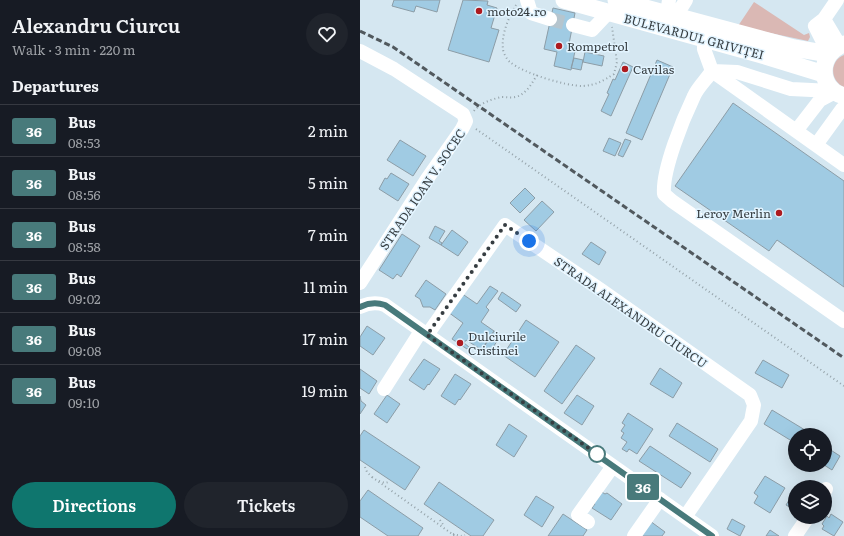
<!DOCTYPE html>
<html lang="en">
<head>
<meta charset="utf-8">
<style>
	body { margin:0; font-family:Literata,serif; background:#20242c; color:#f1f3f6; height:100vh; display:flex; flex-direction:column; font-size:15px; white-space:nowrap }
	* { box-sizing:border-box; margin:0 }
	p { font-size:13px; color:#9ea1a6 }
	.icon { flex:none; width:22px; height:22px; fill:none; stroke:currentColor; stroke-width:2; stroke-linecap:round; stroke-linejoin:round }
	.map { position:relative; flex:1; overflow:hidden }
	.sheet { display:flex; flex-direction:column; background:#171b24; width:360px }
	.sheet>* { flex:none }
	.badge { padding:0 8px; border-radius:3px; font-size:14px; line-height:26px }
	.buttons { position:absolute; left:428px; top:428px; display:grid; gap:8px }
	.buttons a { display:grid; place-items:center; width:44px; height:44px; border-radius:50%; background:#171b24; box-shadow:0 4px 16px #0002; font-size:20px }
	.you { position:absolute; width:20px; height:20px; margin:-10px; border:3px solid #fff; border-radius:50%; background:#1a73e8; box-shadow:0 0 0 6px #1a73e833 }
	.map>.badge { position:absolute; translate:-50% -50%; box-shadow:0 0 0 2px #fff }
	h2 { padding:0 12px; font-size:15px; line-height:36px }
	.round { display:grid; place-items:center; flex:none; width:42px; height:42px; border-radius:21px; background:#20242c }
	.overview { display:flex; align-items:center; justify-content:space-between; height:68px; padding:0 12px }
	h1 { font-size:19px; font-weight:600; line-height:30px }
	.button { display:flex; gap:8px; margin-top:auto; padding:8px 12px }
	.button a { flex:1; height:46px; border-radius:24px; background:#0f766e; color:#fff; font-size:16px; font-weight:600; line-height:46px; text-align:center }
	.button a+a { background:#20242c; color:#f1f3f6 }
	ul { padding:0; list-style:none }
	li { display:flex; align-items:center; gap:12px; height:52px; padding:0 12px; border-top:1px solid #363941 }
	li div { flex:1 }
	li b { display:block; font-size:15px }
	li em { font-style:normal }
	li .badge { min-width:44px; font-weight:700; text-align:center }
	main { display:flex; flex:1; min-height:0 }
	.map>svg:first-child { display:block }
</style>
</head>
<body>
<main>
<section class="sheet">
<div class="overview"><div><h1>Alexandru Ciurcu</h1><p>Walk · 3 min · 220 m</p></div><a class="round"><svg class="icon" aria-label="heart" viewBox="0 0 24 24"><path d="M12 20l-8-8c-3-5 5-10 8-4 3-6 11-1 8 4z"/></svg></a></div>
<h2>Departures</h2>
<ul>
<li><span class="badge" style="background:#487a7b;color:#fff">36</span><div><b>Bus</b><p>08:53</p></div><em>2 min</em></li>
<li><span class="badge" style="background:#487a7b;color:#fff">36</span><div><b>Bus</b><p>08:56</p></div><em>5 min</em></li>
<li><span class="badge" style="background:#487a7b;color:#fff">36</span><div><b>Bus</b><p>08:58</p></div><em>7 min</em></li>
<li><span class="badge" style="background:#487a7b;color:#fff">36</span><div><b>Bus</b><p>09:02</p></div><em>11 min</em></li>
<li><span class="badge" style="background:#487a7b;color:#fff">36</span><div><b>Bus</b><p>09:08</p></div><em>17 min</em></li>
<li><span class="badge" style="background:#487a7b;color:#fff">36</span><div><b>Bus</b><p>09:10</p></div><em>19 min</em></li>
</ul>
<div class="button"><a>Directions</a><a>Tickets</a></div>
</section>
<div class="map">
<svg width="484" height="536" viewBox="0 0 484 536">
	<rect width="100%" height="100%" fill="#d5e7f1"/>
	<!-- green -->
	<path fill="#dab8b4" d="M394 2 444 35 449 33 450 37 448 41 378 26Z
		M484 55V87C470 81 469 61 484 55Z"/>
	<!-- building -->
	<path fill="#a0cbe3" stroke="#8c9da7" d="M34 0H80L77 12 56 6 54 12 32 6Z
		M103 0 128 1 127 5 137 8 131 28 139 30 129 62 88 50Z
		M193 8 215 13 208 49 215 51 211 70 194 66 197 52 184 49Z
		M225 52 244 56 242 66 223 62Z
		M214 58 223 60 221 70 211 68Z
		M297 60 313 67 282 140 266 133Z
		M263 62 273 67 251 116 241 111 249 94 247 93 253 79 255 80Z
		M373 103 484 181V287L417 240 409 251 315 186Z
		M249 138 261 143 255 156 243 151Z
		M265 139 271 141 263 157 258 155Z
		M40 140 66 156 53 176 27 160Z
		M31 173 49 184 38 201 19 189 25 178 27 179Z
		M165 188 175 198 160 213 150 203Z
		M182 201 194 212 176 231 164 220Z
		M75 226 85 231 79 241 82 243 81 245 69 238Z
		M92 230 108 242 98 256 81 245Z
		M42 234 60 246 41 277 37 274 33 279 19 270Z
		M231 242 246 252 239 265 222 254Z
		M66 280 86 294 75 310 70 307H63L60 299 55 296Z
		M130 286 138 291 126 307 129 310 121 322 134 331 122 350 106 340 104 343 109 347 107 349 92 339 103 323 88 312 101 293 117 304Z
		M142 292 161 305 156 312 138 299Z
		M166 320 199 342 175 377 143 355Z
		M7 326 25 338 13 355 0 346V337Z
		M134 331 141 335 130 352 123 347Z
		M216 345 235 358 202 404 184 391Z
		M64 359 80 369 69 385 68 384 64 390 49 380Z
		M403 360 429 375 422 388 395 373Z
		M300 368 322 383 313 398 290 384Z
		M0 369 17 381 9 394 0 388Z
		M95 374 111 384 100 400 99 399 95 405 81 396Z
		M27 395 40 404 27 423 14 414Z
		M217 395 234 406 222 425 204 413Z
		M0 396 1 401 6 405 0 414Z
		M412 410 445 430 443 435H435V443L404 424Z
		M268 413 293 429 277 454 269 449 267 452 262 449 267 442 261 438 264 433 261 431 265 425 262 423Z
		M317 423 358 449 350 462 309 436Z
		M149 424 167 436 154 457 136 445Z
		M4 430 60 467 45 490 0 460V436Z
		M290 446 331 473 321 488 279 461Z
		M466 447 480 456 472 470 464 465H465Z
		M405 476 425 488 410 513 394 503 398 496 394 493Z
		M79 482 134 520 123 536H111L64 504Z
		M8 490 63 528 58 536H28L0 517V501Z
		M435 490V510L426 505Z
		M240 491 245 494 247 493 262 504 251 520 232 508 235 504 232 502Z
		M176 496 194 507 182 527 164 515Z
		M203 514 227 530 223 536H188Z
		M471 514 483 522 474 536 462 529 464 526 462 524 467 516 469 518Z
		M372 519 385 526 380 536 367 529Z
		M290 521 305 532 302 536H280Z
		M410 530 419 536H406Z"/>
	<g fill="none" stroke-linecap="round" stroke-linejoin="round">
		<!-- minor-tunnel -->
		<path stroke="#b5c5ce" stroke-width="14" stroke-dasharray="14 7" stroke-linecap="butt" d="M190 19 213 25"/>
		<!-- path -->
		<path stroke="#95a3aa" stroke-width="2" stroke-dasharray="1 3" stroke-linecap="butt" d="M156 5C149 16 141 35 143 49 143 52 147 60 150 62 163 73 205 86 223 86 236 85 243 81 254 74L257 62 252 27
			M114 111C120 103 132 99 142 97 147 97 151 98 155 97 166 95 172 83 177 75
			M116 129 484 386
			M5 467 7 472 12 477
			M12 477 95 536
			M19 481 25 483 29 482
			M80 520 84 526
			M93 534 101 536 105 535"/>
		<!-- minor -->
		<path stroke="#fff" stroke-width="14" d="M167 0 171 13 190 19
			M307 13 309 0
			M316 16 326 0
			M464 19 480 46
			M213 25 232 30 249 12
			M344 39V49L352 71 484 165
			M0 51 34 69 103 114 106 121 102 129 67 179 0 283
			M472 51 463 42 455 26 464 19 477 0
			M352 71C346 80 338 87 334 96 323 119 302 170 304 194L312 201 484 321
			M352 71 377 72 431 89 472 91
			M436 131 460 100 475 92
			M456 145 482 109 484 108
			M0 307C8 303 16 302 25 305L352 536
			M67 335 145 225 241 290 390 395 394 405 391 421 325 517
			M24 389 61 331
			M465 491 466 489
			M228 522 218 515 253 466
			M274 536 300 499
			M435 536 448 517"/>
		<!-- major -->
		<path stroke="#fff" stroke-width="17" d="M204 0 402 55 464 74
			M256 0 434 48 469 54
			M484 44C458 53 457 89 484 96"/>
		<!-- rail -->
		<path stroke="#51595e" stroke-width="3" stroke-dasharray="6 3" stroke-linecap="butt" d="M0 31 33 47 484 358"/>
	</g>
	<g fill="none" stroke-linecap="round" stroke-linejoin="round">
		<!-- line casing -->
		<g stroke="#fff" stroke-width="9">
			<path id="line" d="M0 307C8 303 16 302 25 305L352 536"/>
		</g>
		<!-- line -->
		<use href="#line" stroke="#487a7b" stroke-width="6"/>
		<!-- walk -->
		<path stroke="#363d41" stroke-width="4" stroke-dasharray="0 7.2" d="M169 241 145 225 67 335 237 454"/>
	</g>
	<!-- markers -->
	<g fill="#ad1a1f" stroke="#e2f4ff" stroke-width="1.5">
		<circle cx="119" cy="11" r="4"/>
		<circle cx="199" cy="46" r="4"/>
		<circle cx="265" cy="69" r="4"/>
		<circle cx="419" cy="213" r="4"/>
		<circle cx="100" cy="343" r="4"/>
	</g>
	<circle fill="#fff" stroke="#487a7b" stroke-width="2" cx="237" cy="454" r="8"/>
	<g text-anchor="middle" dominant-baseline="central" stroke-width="3" stroke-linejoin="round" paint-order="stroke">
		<!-- poi labels -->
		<g font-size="12" fill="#363d41" stroke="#e2f4ff" text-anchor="start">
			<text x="127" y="11">moto24.ro</text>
			<text x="207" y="46">Rompetrol</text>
			<text x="273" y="69">Cavilas</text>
			<text x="411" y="213" text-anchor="end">Leroy Merlin</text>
			<text x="108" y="336">Dulciurile<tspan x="108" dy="14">Cristinei</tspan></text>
		</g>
		<!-- street labels -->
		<g font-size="12" fill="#363d41" stroke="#e2f4ff">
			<text transform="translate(334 36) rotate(15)">BULEVARDUL GRIVIȚEI</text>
			<text transform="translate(62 189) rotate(-56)">STRADA IOAN V. SOCEC</text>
			<text transform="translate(271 312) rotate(35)">STRADA ALEXANDRU CIURCU</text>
		</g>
	</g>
</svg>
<div class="buttons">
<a><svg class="icon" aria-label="locate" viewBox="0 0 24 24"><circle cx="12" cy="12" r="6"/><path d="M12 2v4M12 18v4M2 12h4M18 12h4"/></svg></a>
<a><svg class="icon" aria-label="layers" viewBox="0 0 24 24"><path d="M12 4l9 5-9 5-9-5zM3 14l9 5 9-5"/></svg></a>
</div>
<div class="you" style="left:169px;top:241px"></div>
<b class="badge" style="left:283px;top:487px;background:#487a7b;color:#fff">36</b>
</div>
</main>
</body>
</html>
